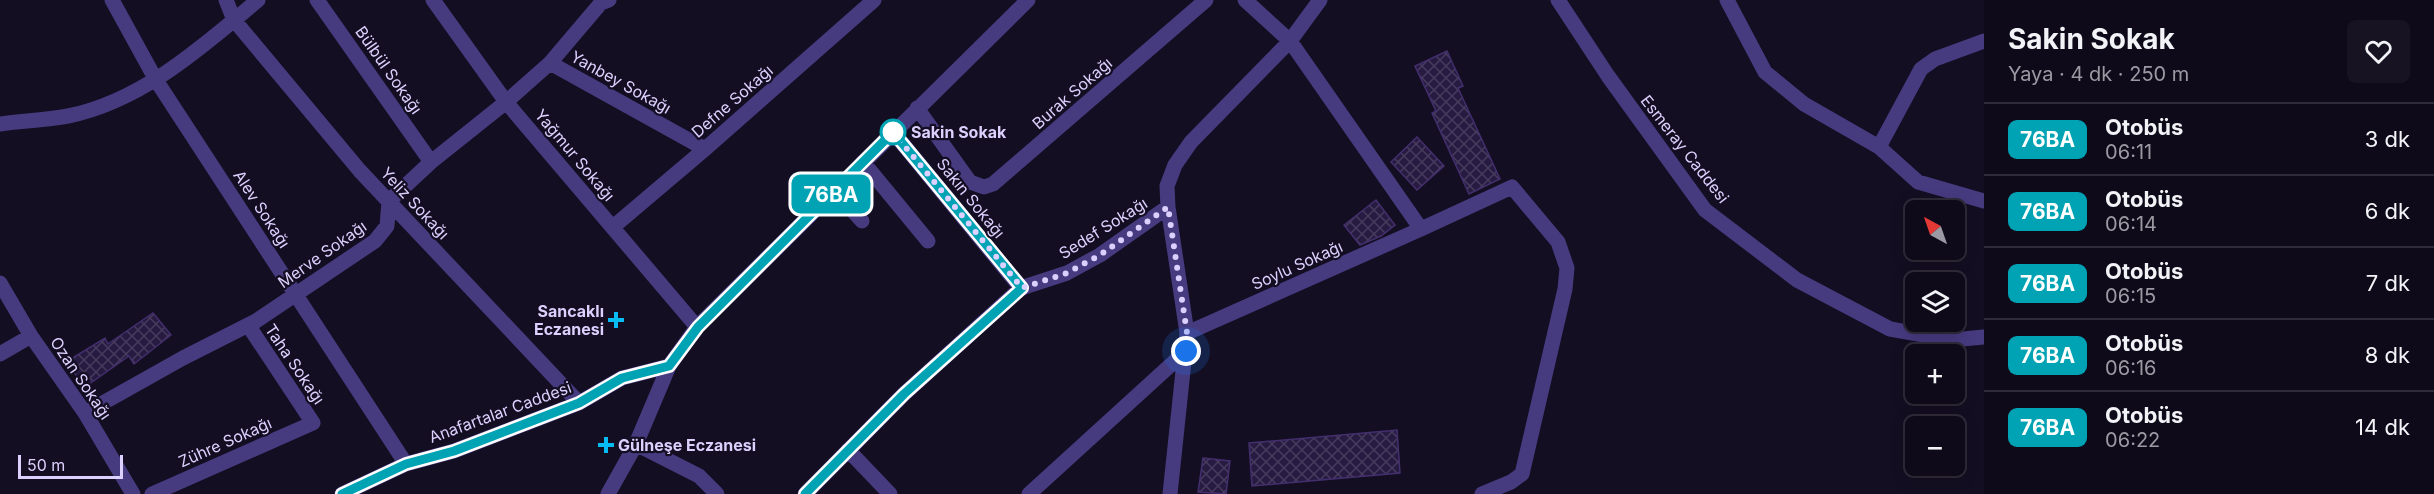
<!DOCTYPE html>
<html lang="tr">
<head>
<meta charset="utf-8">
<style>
	body { margin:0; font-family:Inter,sans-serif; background:#181323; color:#f1f3f6; height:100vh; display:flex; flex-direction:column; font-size:22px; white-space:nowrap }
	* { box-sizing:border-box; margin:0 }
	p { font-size:20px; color:#9b9aa2 }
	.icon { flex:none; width:33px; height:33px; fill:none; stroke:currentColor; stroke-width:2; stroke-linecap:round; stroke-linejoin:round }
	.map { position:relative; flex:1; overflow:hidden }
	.details { display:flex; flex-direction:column; background:#0f0a1a; width:450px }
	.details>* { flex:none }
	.badge { padding:0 12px; border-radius:9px; font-size:21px; line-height:39px }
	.needle { width:39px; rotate:320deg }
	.buttons { position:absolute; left:1905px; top:200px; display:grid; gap:12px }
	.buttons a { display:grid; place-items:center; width:60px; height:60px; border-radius:9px; background:#0f0a1a; box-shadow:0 3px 15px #0003,0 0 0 2px #2f2b39; font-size:30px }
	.scale { position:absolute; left:18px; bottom:15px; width:105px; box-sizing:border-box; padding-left:6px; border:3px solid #dcd1fe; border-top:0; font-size:16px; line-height:21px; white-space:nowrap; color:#dcd1fe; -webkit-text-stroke:4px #140e22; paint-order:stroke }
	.you { position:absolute; width:30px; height:30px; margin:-15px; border:4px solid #fff; border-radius:50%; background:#1a73e8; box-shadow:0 0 0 9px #1a73e833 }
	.map>.badge { position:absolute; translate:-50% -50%; box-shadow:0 0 0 3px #fff }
	.round { display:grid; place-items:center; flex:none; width:63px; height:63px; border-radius:9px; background:#181323 }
	.overview { display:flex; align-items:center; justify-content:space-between; height:102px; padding:0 24px }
	h1 { font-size:28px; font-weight:700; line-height:45px }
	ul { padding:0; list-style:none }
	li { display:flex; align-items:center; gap:18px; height:72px; padding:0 24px; border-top:2px solid #2f2b39 }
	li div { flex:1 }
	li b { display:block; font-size:22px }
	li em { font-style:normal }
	li .badge { min-width:66px; font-weight:700; text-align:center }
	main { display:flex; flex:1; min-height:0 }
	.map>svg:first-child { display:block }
</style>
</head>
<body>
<main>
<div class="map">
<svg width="1984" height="494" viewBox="0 0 1984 494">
	<defs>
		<pattern id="building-cross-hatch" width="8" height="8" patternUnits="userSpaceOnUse" patternTransform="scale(1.5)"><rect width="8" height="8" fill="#281b42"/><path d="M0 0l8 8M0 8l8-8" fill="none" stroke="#473b5e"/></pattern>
	</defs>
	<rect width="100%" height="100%" fill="#140e22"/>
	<!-- building -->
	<path fill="url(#building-cross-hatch)" stroke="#432e6e" stroke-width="1.5" d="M1447 51 1463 86 1458 88 1500 179 1469 194 1432 113 1436 111 1415 66Z
		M1417 137 1444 166 1417 190 1391 162Z
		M1376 200 1395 225 1381 236 1360 245 1344 225Z
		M153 313 171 335 134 364 129 356 85 387 66 362 105 338 108 344Z
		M1397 430 1400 473 1252 486 1249 443Z
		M1203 458 1230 461 1226 494 1198 492Z"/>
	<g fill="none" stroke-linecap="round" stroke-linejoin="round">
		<!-- minor -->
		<path stroke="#473b80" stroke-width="15" d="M112 0 156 80 406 464
			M226 0 234 20 360 171 579 403
			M317 0 431 162
			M433 0 506 102 697 327
			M1245 0 1290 41 1421 229 1512 187 1558 242 1567 268 1565 289 1522 474 1511 482 1482 494
			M1558 0 1608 76 1705 210 1797 280 1890 329 1952 340 1984 337
			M1727 0 1765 72 1804 104 1879 147 1918 182 1984 201
			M550 63 705 149
			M917 108 970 182 984 187 993 184 1206 0
			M0 124C23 121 46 120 68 116 142 101 202 47 258 0
			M893 132 1021 288
			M1879 147 1921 69 1935 59 1984 41
			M863 162 928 241
			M834 190 862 221
			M613 227 705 149 874 0
			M0 283 31 336 85 413 133 494
			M1187 333 1421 229
			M0 354 31 336
			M85 413 183 358 256 321 375 241 387 226 389 201 431 162 506 102 550 63 601 3 609 0
			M636 444 699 476 717 494
			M848 450 890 494
			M152 494 313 423 248 325
			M342 494 406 464 454 451 579 403 622 378 669 366
			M608 494 636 444 669 366 697 327 1028 0
			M805 494 904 394 1021 288 1067 273 1100 255 1168 207
			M1029 494 1186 351
			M1170 494 1187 333 1168 207 1167 186 1175 165 1191 142 1290 41 1320 0"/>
	</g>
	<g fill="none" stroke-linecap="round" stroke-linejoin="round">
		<!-- line casing -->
		<g stroke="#fff" stroke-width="14">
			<path id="line" d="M342 494 406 464 454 451 579 403 622 378 669 366 698 327 893 132 1022 288 904 394 805 494"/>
		</g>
		<!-- line -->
		<use href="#line" stroke="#00a3b4" stroke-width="9"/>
		<!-- walk -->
		<path stroke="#dcd1fe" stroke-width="6" stroke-dasharray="0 10.8" d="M893 132 1022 288 1067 273 1100 255 1168 207 1187 333 1186 351"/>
	</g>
	<!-- markers -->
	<circle fill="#fff" stroke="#00a3b4" stroke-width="3" cx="893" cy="132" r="12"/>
	<g fill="#07bbf3" stroke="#140e22" stroke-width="2">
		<path d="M613 311h6v6h6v6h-6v6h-6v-6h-6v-6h6z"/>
		<path d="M603 436h6v6h6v6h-6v6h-6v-6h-6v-6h6z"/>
	</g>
	<g text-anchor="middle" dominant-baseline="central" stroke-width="4.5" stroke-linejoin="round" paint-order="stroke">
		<!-- street labels -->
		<g font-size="16" fill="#dcd1fe" stroke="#140e22">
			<text transform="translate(389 70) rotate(55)">Bülbül Sokağı</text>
			<text transform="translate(621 82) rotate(29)">Yanbey Sokağı</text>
			<text transform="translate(1072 93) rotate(-41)">Burak Sokağı</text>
			<text transform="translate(732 101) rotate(-41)">Defne Sokağı</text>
			<text transform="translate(1685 149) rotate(52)">Esmeray Caddesi</text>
			<text transform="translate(575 155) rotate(50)">Yağmur Sokağı</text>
			<text transform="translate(971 198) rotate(51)">Sakın Sokağı</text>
			<text transform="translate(415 203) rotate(47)">Yeliz Sokağı</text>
			<text transform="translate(262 209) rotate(57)">Alev Sokağı</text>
			<text transform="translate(1103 228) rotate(-32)">Sedef Sokağı</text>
			<text transform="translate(322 254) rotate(-35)">Merve Sokağı</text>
			<text transform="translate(1297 265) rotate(-24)">Soylu Sokağı</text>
			<text transform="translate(295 364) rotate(56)">Taha Sokağı</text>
			<text transform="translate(81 378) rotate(56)">Ozan Sokağı</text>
			<text transform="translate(500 412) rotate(-20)">Anafartalar Caddesi</text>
			<text transform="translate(225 442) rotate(-24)">Zühre Sokağı</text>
		</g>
		<!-- stop labels -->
		<g font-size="16" font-weight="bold" fill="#dcd1fe" stroke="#140e22" text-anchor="start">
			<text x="911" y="132">Sakin Sokak</text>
		</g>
		<!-- poi labels -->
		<g font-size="16" font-weight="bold" fill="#dcd1fe" stroke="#140e22" text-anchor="end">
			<text x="604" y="311">Sancaklı<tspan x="604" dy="18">Eczanesi</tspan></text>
			<text x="618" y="445" text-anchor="start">Gülneşe Eczanesi</text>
		</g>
	</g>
</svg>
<div class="buttons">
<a><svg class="needle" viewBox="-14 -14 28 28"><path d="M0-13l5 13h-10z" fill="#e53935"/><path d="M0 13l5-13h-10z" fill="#9b9aa2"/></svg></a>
<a><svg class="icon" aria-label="layers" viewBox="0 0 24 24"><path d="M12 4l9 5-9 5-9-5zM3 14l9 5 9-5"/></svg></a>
<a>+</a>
<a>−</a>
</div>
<div class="scale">50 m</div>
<div class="you" style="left:1186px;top:351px"></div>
<b class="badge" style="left:831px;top:194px;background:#00a3b4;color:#fff">76BA</b>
</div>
<section class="details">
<div class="overview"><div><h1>Sakin Sokak</h1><p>Yaya · 4 dk · 250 m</p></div><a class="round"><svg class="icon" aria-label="heart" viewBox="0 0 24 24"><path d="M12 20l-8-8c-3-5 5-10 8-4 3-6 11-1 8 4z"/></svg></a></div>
<ul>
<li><span class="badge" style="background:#00a3b4;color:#fff">76BA</span><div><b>Otobüs</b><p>06:11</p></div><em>3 dk</em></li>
<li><span class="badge" style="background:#00a3b4;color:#fff">76BA</span><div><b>Otobüs</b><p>06:14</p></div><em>6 dk</em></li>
<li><span class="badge" style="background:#00a3b4;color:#fff">76BA</span><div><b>Otobüs</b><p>06:15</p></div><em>7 dk</em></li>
<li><span class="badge" style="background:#00a3b4;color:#fff">76BA</span><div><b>Otobüs</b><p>06:16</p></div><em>8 dk</em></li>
<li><span class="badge" style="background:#00a3b4;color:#fff">76BA</span><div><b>Otobüs</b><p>06:22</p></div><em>14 dk</em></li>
</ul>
</section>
</main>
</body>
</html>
